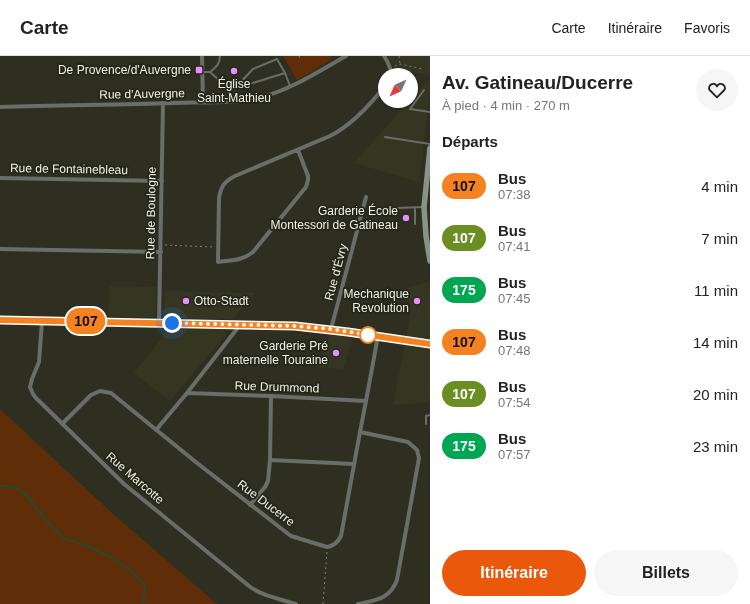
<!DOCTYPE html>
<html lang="fr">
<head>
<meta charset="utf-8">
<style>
	body { margin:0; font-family:Arial,sans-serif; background:#f6f6f6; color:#222; height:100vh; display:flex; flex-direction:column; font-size:15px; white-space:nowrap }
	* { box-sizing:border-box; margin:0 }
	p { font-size:13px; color:#767676 }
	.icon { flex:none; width:22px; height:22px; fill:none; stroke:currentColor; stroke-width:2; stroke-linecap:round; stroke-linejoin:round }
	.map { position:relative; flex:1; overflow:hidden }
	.details { display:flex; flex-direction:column; background:#fff; width:320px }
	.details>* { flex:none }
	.badge { padding:0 8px; border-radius:13px; font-size:14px; line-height:26px }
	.needle { width:26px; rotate:225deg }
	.fabs { position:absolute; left:378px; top:12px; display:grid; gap:8px }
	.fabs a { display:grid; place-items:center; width:40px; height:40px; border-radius:50%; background:#fff; box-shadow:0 1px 3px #0004; font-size:20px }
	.you { position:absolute; width:20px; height:20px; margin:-10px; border:3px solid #fff; border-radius:50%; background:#1a73e8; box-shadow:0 0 0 6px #1a73e833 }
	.map>.badge { position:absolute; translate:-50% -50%; box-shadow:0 0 0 2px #fff }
	h2 { padding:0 12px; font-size:15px; line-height:36px }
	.round { display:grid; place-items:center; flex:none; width:42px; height:42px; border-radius:21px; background:#f6f6f6 }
	.headline { display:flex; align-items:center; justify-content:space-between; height:68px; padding:0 12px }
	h1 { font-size:19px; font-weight:800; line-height:30px }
	.primary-button { display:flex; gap:8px; margin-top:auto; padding:8px 12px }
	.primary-button a { flex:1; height:46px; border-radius:24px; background:#ea580c; color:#fff; font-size:16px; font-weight:800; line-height:46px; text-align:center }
	.primary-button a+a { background:#f6f6f6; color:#222 }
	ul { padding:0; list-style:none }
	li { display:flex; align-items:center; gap:12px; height:52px; padding:0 12px }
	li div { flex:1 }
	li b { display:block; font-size:15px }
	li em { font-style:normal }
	li .badge { min-width:44px; font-weight:700; text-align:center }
	header { display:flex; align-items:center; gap:24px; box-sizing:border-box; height:56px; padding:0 20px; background:#fff; border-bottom:1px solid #e0e0e0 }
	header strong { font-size:19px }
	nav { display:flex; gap:22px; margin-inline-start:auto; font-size:14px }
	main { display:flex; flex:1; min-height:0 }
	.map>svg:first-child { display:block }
</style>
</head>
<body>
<header>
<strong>Carte</strong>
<nav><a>Carte</a><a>Itinéraire</a><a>Favoris</a></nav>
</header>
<main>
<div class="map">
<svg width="430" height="548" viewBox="0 0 430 548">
	<rect width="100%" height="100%" fill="#2e2f21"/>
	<!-- built -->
	<path fill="#343621" d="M388 0H430V19L395 14Z
		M430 22V37L419 126 354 107 409 45H411V43Z
		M429 226 430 230V346L393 349 411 255 406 232Z
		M110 230 156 231 155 261H108Z
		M165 235 255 237 233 263 164 262Z
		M222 273 227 277 170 345 134 317 168 274Z
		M330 279 353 282 343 313 317 311Z"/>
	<!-- green -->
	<path fill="#5f2e09" d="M283 0H330L332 3 297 24Z
		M0 353 113 458 217 548H0Z"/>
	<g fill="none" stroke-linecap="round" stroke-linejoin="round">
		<!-- stream -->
		<path stroke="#105244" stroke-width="1.5" d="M0 430 14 431 26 438 44 462 64 482 87 490 109 500 131 515 140 524 145 530 143 548"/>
		<!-- path -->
		<path stroke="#818276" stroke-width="1" stroke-dasharray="2 3" stroke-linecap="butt" d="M299 0 300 2
			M399 0 400 8
			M395 10 400 8 423 13
			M165 189 214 191
			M323 548 327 495"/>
		<!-- service -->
		<path stroke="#696e68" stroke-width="2" d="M203 16H210L230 34
			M210 16C216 11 220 8 220 0
			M236 31 253 13 277 3 285 17
			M424 34 410 53 430 56
			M232 45 230 34 285 17 290 30
			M385 81 430 88
			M397 152 423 151
			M415 152V168
			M426 368V360L430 359"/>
		<!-- minor -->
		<path stroke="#696e68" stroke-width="4" d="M202 0 203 46
			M384 0C388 6 391 12 391 19
			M0 51C58 49 116 49 174 47 202 46 234 48 262 41 292 33 319 15 346 0
			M298 94 308 120V124L306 131 253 196C242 205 231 204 218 206L219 142C221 130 224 126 235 120L330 80C352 69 370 49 385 30
			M0 122 162 125
			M0 193 161 196
			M42 265 39 306 32 323 30 331 33 338 36 342 124 428 249 530C262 540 280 543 296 548
			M159 267 163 47
			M331 273 366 141
			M187 337 271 340 366 345
			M62 368 91 339 100 335 111 337 197 407 287 477 291 480 327 491C334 490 338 486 341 480L360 376 366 345 378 280
			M156 374 187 337 240 269
			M270 404 354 408
			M250 449 265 431 268 425 270 404 271 340
			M358 548C376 544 390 543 397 524L419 402 417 394 408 386 360 376"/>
		<!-- tertiary -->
		<path stroke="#696e68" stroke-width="5" d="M0 264 295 270 348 276 430 288"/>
		<!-- secondary -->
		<path stroke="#899289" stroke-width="5.5" d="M430 92 424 151 426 180 430 205"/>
	</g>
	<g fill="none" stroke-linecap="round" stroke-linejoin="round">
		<!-- line casing -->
		<g stroke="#fff" stroke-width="9">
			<path id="line" d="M0 264 295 270 348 276 430 288"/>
		</g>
		<!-- line -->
		<use href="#line" stroke="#f58220" stroke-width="6"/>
		<!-- walk -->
		<path stroke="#f0f2e9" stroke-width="4" stroke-dasharray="0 7.2" d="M172 267 295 270 331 273 374 280 368 279"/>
	</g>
	<!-- markers -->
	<g fill="#e98efe" stroke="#242617" stroke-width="1.5">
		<rect x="195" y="10" width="8" height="8" rx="2"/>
		<circle cx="234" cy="15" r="4"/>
		<circle cx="406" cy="162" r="4"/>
		<circle cx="186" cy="245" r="4"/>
		<circle cx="417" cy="245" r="4"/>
		<circle cx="336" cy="297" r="4"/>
	</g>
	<circle fill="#fff" stroke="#f58220" stroke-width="2" cx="368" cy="279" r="8"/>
	<g text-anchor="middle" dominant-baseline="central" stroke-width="3.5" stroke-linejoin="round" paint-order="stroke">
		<!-- poi labels -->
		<g font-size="12" fill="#f0f2e9" stroke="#242617" text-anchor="end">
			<text x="191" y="14">De Provence/d'Auvergne</text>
			<text x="234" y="28" text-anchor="middle">Église<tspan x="234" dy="14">Saint-Mathieu</tspan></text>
			<text x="398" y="155">Garderie École<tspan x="398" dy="14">Montessori de Gatineau</tspan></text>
			<text x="409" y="238">Mechanique<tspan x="409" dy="14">Revolution</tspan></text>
			<text x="194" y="245" text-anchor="start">Otto-Stadt</text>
			<text x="328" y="290">Garderie Pré<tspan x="328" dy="14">maternelle Touraine</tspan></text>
		</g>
		<!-- street labels -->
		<g font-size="12" fill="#f0f2e9" stroke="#242617">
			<text transform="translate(142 38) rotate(-1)">Rue d'Auvergne</text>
			<text transform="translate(69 113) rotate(1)">Rue de Fontainebleau</text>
			<text transform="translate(151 157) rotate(-89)">Rue de Boulogne</text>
			<text transform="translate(336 216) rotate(-75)">Rue d'Évry</text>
			<text transform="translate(277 331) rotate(2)">Rue Drummond</text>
			<text transform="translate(135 422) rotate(41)">Rue Marcotte</text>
			<text transform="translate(266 447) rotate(37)">Rue Ducerre</text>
		</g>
	</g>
</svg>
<div class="fabs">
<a><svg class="needle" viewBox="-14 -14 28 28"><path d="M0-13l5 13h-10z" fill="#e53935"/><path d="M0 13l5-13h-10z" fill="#767676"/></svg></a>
</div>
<div class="you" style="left:172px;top:267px"></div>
<b class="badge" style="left:86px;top:265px;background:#f58220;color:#111">107</b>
</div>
<section class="details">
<div class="headline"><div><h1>Av. Gatineau/Ducerre</h1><p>À pied · 4 min · 270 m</p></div><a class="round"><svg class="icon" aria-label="heart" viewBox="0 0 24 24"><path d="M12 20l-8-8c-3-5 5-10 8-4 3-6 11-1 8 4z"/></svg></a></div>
<h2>Départs</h2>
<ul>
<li><span class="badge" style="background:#f58220;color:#111">107</span><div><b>Bus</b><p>07:38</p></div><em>4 min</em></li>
<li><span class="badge" style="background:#6b8e23;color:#fff">107</span><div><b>Bus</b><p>07:41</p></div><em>7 min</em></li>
<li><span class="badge" style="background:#00a651;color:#fff">175</span><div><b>Bus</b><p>07:45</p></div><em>11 min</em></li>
<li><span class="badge" style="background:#f58220;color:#111">107</span><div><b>Bus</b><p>07:48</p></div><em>14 min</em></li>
<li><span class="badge" style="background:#6b8e23;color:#fff">107</span><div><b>Bus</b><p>07:54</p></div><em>20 min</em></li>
<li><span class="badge" style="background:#00a651;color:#fff">175</span><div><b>Bus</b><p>07:57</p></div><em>23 min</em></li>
</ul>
<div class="primary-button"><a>Itinéraire</a><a>Billets</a></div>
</section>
</main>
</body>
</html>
